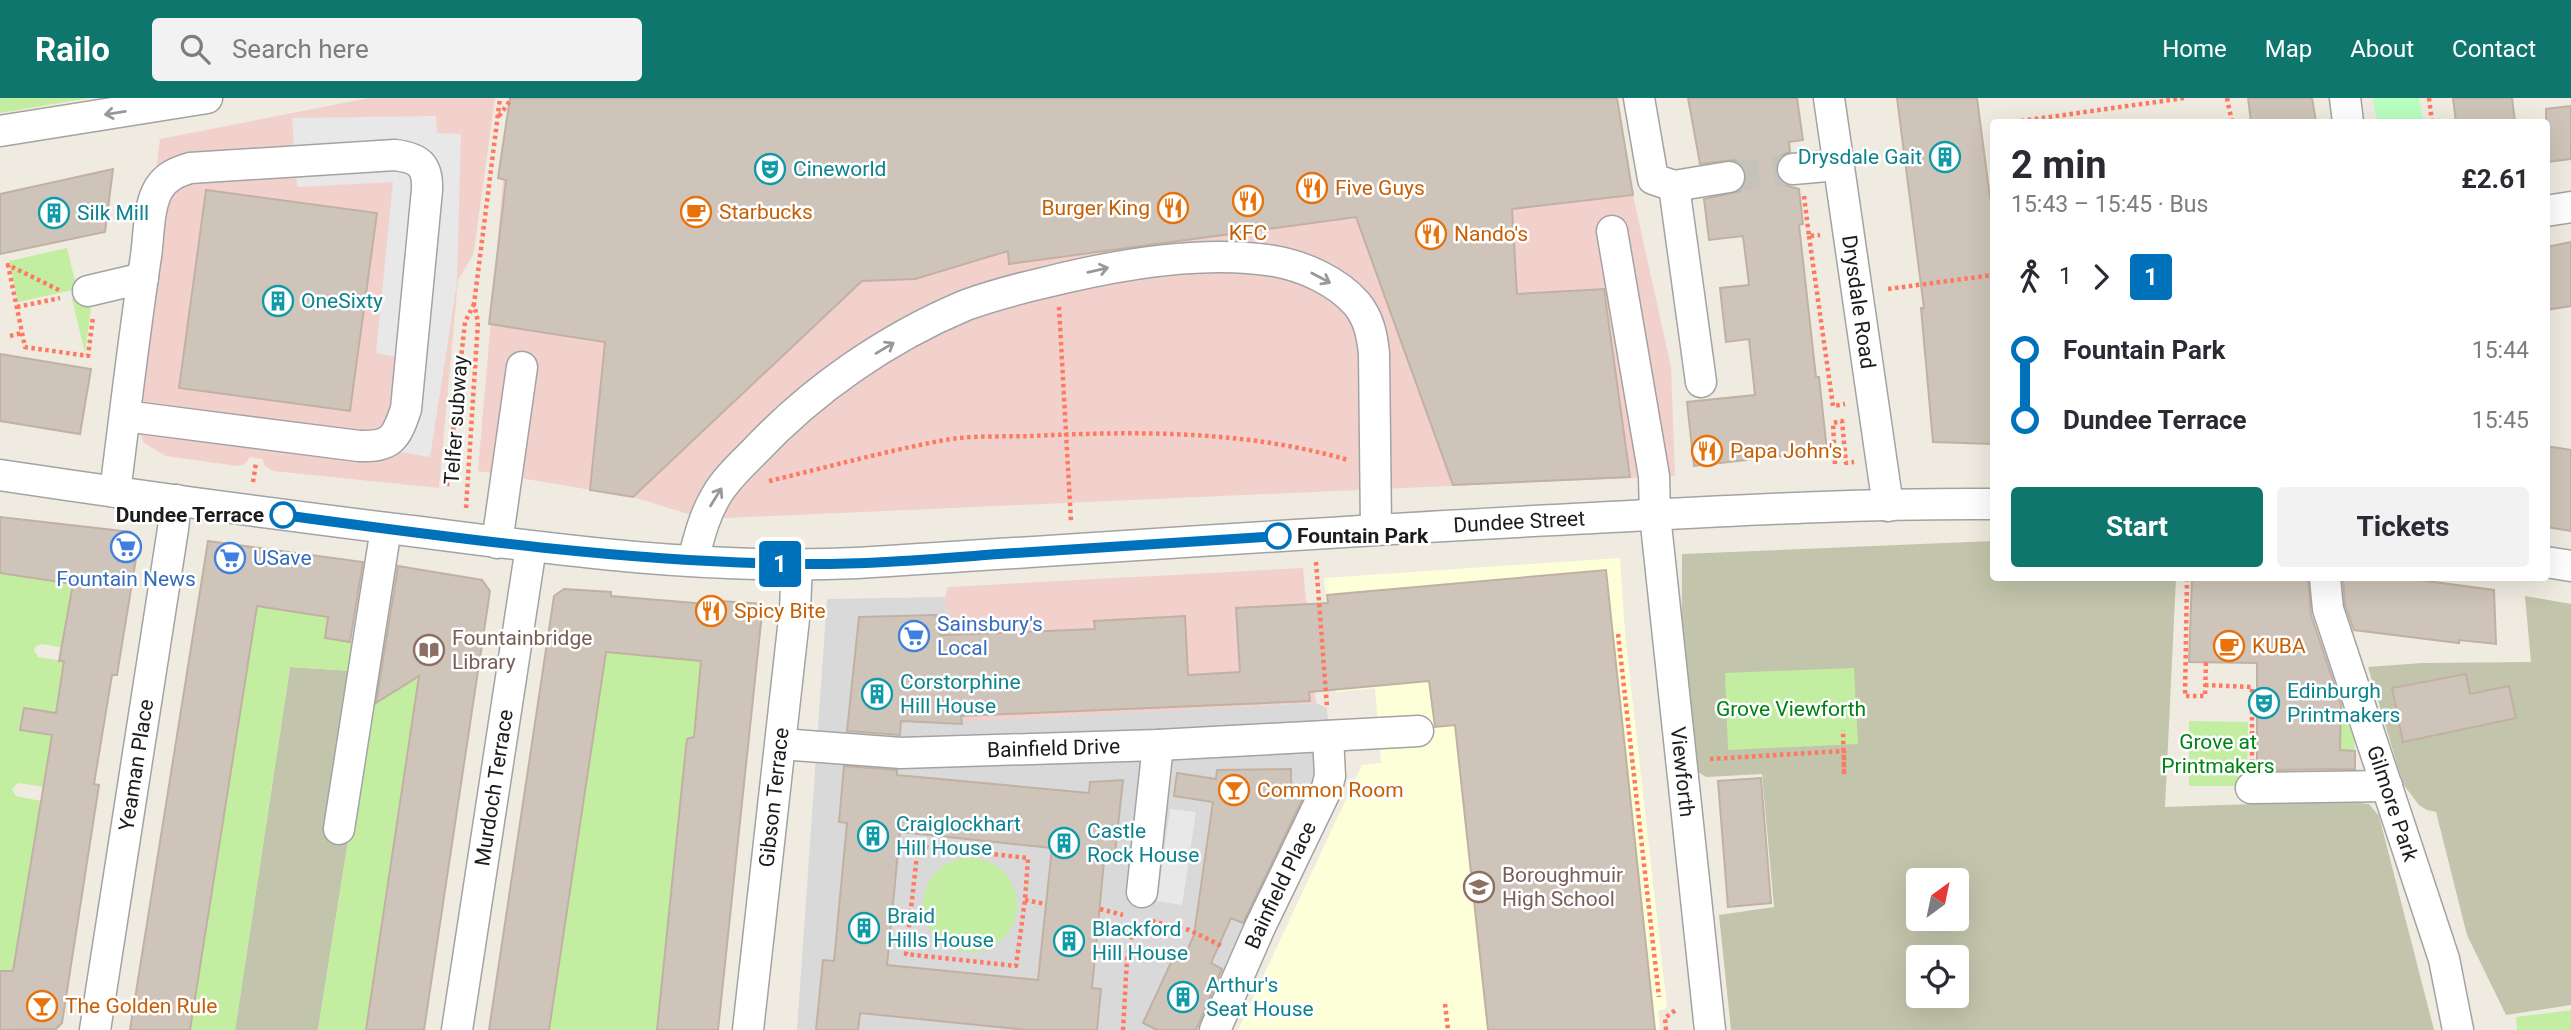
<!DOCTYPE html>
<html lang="en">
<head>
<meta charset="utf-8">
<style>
	body { margin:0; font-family:Roboto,sans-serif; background:#f2f2f3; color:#2b2b33; height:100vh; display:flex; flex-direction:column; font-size:26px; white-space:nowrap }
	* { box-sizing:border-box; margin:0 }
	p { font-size:23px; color:#7c7c81 }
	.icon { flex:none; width:38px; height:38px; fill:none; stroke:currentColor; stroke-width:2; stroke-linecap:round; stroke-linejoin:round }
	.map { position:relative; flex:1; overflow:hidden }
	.drawer { position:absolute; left:1990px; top:21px; width:560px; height:462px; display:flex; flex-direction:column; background:#fff; border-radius:7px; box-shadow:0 7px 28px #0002 }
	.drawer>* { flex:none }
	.badge { padding:0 14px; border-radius:5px; font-size:24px; line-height:46px }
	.needle { width:46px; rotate:33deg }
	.buttons { position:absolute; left:1906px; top:770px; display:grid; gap:14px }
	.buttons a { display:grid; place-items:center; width:63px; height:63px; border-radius:7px; background:#fff; box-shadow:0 7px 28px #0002; font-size:35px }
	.map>.badge { position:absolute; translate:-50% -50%; box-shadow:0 0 0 4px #fff }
	.legs { display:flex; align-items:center; gap:10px; height:77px; padding:0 21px; font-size:23px }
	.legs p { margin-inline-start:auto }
	.headline { display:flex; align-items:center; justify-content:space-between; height:119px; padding:0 21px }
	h1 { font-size:38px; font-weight:700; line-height:52px }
	.primary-button { display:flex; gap:14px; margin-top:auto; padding:14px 21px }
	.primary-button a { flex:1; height:80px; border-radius:7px; background:#0f766e; color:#fff; font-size:28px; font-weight:700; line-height:80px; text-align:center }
	.primary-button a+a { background:#f2f2f3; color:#2b2b33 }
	ul { padding:0 21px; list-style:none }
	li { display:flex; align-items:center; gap:24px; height:70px; font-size:26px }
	li i { display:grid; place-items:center; width:10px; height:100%; margin:0 9px; background:currentColor }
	li i::after { content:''; width:18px; height:18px; margin:-9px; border:5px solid; border-radius:50%; background:#fff }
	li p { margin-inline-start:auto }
	li:first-child i { background:linear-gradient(#0000 50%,currentColor 0) }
	li:last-child i { background:linear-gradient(currentColor 50%,#0000 0) }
	header { display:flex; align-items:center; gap:42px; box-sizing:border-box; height:98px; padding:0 35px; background:#0f766e; color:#fff }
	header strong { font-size:33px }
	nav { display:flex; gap:38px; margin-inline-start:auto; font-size:24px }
	.search { width:490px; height:63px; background:#f2f2f3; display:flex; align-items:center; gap:18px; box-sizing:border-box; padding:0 24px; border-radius:7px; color:#7c7c81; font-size:26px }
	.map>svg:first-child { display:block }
</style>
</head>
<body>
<header>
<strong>Railo</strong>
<div class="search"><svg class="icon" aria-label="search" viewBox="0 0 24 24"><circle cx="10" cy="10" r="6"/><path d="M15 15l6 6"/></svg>Search here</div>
<nav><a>Home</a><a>Map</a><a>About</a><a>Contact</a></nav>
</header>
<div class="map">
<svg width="2571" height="932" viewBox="0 0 2571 932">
	<rect width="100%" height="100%" fill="#efebe0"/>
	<!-- residential -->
	<path fill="#dad9d9" d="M945 499 966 622 1316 605 1327 610 1331 676 1214 932H797L827 501Z"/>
	<!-- commercial -->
	<path fill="#f2d1cd" d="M369 0H495L475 146 473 157 458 182 439 390 273 373 265 368 262 361 250 359 245 366 237 368 166 358 144 345 138 332 124 330 160 41Z
		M510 0H1617L1633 97 1671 269 1675 378 704 421 633 399 478 373Z
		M1303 470 1316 605 966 623 945 499 948 489Z"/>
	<!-- education -->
	<path fill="#fdffd9" d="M1620 460 1625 535 1667 910 1658 913 1660 932H1238L1362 667 1381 665 1375 590 1336 594 1324 480Z"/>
	<!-- construction -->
	<path fill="#c2c4ab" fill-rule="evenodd" d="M1993 443V480H2176L2165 709 2342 703 2369 706 2379 718 2434 932H1731L1719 817 1774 809 1762 676 1706 679 1681 663 1682 456ZM1918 782H1956V821H1918ZM1918 859H1956V898H1918Z
		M2525 498 2571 506V907L2506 917 2467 837 2436 714 2427 712 2419 707 2403 686 2368 569 2422 565 2531 564Z
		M290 569 353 573 370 605 318 932H235Z"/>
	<!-- grass -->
	<path fill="#c3eea1" d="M0 0H89L0 15Z
		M67 150 77 191 18 204 9 163Z
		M93 195 85 255 72 201Z
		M0 475 73 486 67 517 66 550 42 546 36 548 34 552 38 559 64 563 55 620 45 613 24 610 20 632 42 636 53 632 44 689 18 685 12 691 16 698 41 703 13 873H0Z
		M257 508 328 519 325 540 357 545 354 573 290 569 235 932H190Z
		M596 553 710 562 700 573 694 639 687 641 657 932H549L603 573Z
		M1854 570 1858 646 1728 652 1725 575Z
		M419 578 366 932H318L370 605 376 606Z
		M2341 602 2354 642 2355 653 2340 652Z
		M2189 623 2248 624 2247 688H2189Z
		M923 807a47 47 0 1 1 94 0a47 47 0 1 1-94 0Z
		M2571 912V932H2517L2516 919Z"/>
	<!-- park -->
	<path fill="#b8fec1" d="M2373 0H2419L2423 24H2377Z"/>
	<!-- parking -->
	<path fill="#e8e8e8" d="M436 18 437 35 461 36 457 184 430 359 396 353 410 261 376 255 393 84 297 89 292 20Z
		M1170 711 1196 714 1182 807 1157 803Z"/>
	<!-- building -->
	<path fill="#cfc4b9" stroke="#c1b1a2" stroke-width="2" fill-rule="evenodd" d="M510 0H1617L1633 97 1512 111 1517 196 1604 191 1630 379 1453 387 1356 119 1009 166 1008 153 915 181 862 183 633 399 590 392 605 244 489 226 506 82 498 80Z
		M1688 0H1797L1803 42 1789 44 1790 54 1782 57 1777 63 1776 72 1778 80 1785 87 1799 91 1803 126 1799 127 1816 279H1819L1827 353 1694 368 1687 304 1755 297 1749 241 1726 244 1720 190 1749 187 1743 138 1709 142 1704 101 1740 93 1745 86 1746 76 1742 67 1735 62 1700 66Z
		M1897 0H1977L1990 100 1993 99V346L1933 344 1921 210H1924Z
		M2248 0H2312L2316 24H2251Z
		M2453 0H2512L2515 24H2456Z
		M2571 8V61L2546 64V11Z
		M113 71 105 134 0 156V96Z
		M206 92 377 115 350 313 179 290Z
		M2571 144V208L2546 212V149Z
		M0 256 91 271 80 336 0 323Z
		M2546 348 2571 352V433L2546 429Z
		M0 419 131 434 139 442 117 577H112L94 686 99 687 62 925 56 931 0 932V873H13L52 637 20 632 24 610 56 615 64 563H59L73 486 0 475Z
		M208 443 363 464 350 544 325 540 328 519 257 508 190 932H130Z
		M398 468 482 482 490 493 424 932H366L419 578 376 605Z
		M1606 472 1655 932H1488L1455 627 1435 629 1429 583 1309 594 1310 603 961 618 962 626 901 623 900 637 847 633 859 519 936 517 940 537H945L1095 531 1094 523 1185 518 1188 577 1240 574 1236 510 1328 505 1327 497Z
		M2192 480H2308L2311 517 2341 606 2340 652 2355 653V671L2257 672V565L2189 564Z
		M2343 480H2404L2494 492 2496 546 2459 542V545L2354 532 2345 507Z
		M564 491 611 494V498L707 506V502L763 506 718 932H657L686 649 687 641 694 639 701 563 606 554 549 932H489L554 498Z
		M2466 576 2470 596 2509 588 2516 620 2403 644 2392 590Z
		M844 668 897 672V677L1089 695 1090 684 1123 682 1115 756 1105 753 1092 890 1101 891 1097 932H1027L860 915 858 932H816L823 862 834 863 847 725 839 724ZM900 734 1052 750 1038 882 887 867Z
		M1291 671V687L1306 694 1243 825 1231 820 1211 865 1222 871 1196 932H1157L1143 925 1174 858 1183 862 1194 837 1213 704 1174 698 1177 675 1216 681 1217 672Z
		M1761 680 1771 805 1728 809 1718 683Z"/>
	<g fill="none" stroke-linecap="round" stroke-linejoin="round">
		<!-- minor-tunnel -->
		<path stroke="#c5c2b9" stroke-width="30" stroke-dasharray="30 15" stroke-linecap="butt" d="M1729 79 1793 71"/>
		<!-- minor casing -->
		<g stroke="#a3a3a3" stroke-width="33">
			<g id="minor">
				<path d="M1639 0 1653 81 1674 88 1729 79"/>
				<path id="s1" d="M1829 0 1888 408"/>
				<path d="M2345 0 2348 24"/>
				<path d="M0 33 207 0"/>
				<path d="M1793 71 1838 67"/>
				<path d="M1674 88 1701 284"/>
				<path d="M2546 113 2571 109"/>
				<path id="s2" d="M1612 133 1654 378 1655 417 1710 932"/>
				<path d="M88 193 143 180"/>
				<path id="s3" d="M0 377C140 398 279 417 420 434 564 453 711 472 857 465 1103 450 1348 432 1593 420 1727 413 1860 405 1993 406"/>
				<path d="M115 394C125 316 134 237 146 158 149 138 148 108 159 90 167 78 177 74 190 70L395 57C419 60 428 67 427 92L406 311C396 341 391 349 359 348L125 318"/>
				<path d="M497 445 522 269"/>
				<path d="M693 462C699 440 704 418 716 398 725 382 741 367 754 354 812 292 887 240 966 207 991 198 1017 191 1043 185 1114 167 1201 151 1274 163 1303 168 1337 183 1357 206 1369 221 1372 237 1374 255L1376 431"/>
				<path d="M2546 464 2571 468"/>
				<path id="s4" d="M2325 480 2328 511 2444 861 2458 932"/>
				<path id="s5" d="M781 646 901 655 1158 647 1418 633"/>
				<path d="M2251 690 2387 688"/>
				<path d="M339 731 386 430"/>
				<path d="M1142 794 1158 647"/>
				<path id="s6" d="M95 932 173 431 176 402"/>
				<path id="s7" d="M457 932 531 449"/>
				<path id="s8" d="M748 932 795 512 797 466"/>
				<path id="s9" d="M1215 932 1260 829 1327 690 1330 678 1328 638"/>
			</g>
		</g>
		<!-- path -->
		<path stroke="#ff7961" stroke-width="4.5" stroke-dasharray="3.5 3.5" stroke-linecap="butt" d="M2227 0 2232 24
			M2429 0 2432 24
			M499 18 510 3
			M2014 24 2184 0
			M1804 98 1809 138 1820 137
			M1809 138 1833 308 1845 306
			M1888 191 1993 177
			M59 192 8 167 25 249 88 258 93 219
			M17 209 60 200
			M1059 209 1071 424
			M10 238 22 235
			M1835 366 1833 325 1842 323 1846 365 1854 364
			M769 383C828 369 886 353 945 342 973 337 1003 339 1031 338 1137 333 1245 332 1348 362
			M253 384 256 365
			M447 388 465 224 474 206
			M466 410 478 224 474 206 500 0
			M1316 464 1327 609
			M2187 480 2185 598H2205L2206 564
			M1618 536 1659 899
			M2205 587 2252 589V663
			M1710 661 1844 653V677L1843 632
			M918 748 1028 760 1025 802 1016 868 906 856Z
			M1025 802 1046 806
			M1100 811 1123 817
			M1152 823 1189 832 1222 848
			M1445 906 1448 932
			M1123 932 1127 861 1135 822
			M1666 932 1665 920 1677 911"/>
		<!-- minor -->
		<use href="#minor" stroke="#fff" stroke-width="30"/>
	</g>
	<!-- one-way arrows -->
	<defs><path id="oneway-shaft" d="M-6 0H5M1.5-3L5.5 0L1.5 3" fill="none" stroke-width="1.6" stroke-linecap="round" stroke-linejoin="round" transform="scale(1.75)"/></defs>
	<g stroke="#999">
		<use href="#oneway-shaft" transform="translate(115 15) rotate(171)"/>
		<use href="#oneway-shaft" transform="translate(1098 172) rotate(-13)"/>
		<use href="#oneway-shaft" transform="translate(1321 180) rotate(28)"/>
		<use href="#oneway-shaft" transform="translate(885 250) rotate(-31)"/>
		<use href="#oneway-shaft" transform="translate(716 399) rotate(-58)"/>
	</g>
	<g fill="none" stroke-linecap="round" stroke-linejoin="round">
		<!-- line-1 casing -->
		<g stroke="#fff" stroke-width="16">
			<path id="line-1" d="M283 417C454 440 625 464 798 466 865 467 932 461 999 456 1092 450 1185 444 1278 438"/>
		</g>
		<!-- line-1 -->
		<use href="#line-1" stroke="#0072bc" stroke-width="10"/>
	</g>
	<!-- icons -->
	<defs>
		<g id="building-ring" transform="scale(1.575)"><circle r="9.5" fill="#fff" stroke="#0f9aa8" stroke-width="1.5"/><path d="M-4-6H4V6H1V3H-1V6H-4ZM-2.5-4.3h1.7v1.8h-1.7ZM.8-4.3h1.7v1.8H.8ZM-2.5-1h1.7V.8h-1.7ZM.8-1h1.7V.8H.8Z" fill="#0f9aa8"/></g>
		<g id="theatre-ring" transform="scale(1.575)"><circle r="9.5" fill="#fff" stroke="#0f9aa8" stroke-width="1.5"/><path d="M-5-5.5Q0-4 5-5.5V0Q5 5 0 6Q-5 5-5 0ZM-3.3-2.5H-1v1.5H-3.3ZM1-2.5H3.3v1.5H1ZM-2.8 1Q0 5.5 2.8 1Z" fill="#0f9aa8"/></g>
		<g id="restaurant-ring" transform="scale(1.575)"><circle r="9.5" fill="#fff" stroke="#e8710a" stroke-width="1.5"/><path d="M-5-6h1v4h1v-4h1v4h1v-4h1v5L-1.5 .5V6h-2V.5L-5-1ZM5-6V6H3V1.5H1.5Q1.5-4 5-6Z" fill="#e8710a"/></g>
		<g id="cafe-ring" transform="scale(1.575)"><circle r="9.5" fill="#fff" stroke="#e8710a" stroke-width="1.5"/><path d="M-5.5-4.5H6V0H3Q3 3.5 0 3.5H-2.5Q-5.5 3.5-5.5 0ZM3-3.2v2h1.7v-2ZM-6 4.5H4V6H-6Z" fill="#e8710a"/></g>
		<g id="supermarket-ring" transform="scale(1.575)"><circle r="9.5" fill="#fff" stroke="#3f7fe0" stroke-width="1.5"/><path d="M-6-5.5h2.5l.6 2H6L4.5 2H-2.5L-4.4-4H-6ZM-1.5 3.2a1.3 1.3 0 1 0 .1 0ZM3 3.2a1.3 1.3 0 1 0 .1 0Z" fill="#3f7fe0"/></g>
		<g id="library-ring" transform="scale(1.575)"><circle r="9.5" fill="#fff" stroke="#8d6e63" stroke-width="1.5"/><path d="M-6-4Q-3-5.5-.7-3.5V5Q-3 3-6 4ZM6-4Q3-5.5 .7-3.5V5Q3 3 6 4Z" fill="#8d6e63"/></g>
		<g id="bar-ring" transform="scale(1.575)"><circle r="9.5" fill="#fff" stroke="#e8710a" stroke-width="1.5"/><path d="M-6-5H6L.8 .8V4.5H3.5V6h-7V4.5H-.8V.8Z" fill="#e8710a"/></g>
		<g id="school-ring" transform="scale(1.575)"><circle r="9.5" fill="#fff" stroke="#8d6e63" stroke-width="1.5"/><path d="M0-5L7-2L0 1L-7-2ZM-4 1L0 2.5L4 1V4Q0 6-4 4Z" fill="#8d6e63"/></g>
	</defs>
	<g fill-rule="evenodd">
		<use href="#building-ring" x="1945" y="59"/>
		<use href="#theatre-ring" x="770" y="71"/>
		<use href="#restaurant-ring" x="1312" y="90"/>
		<use href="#restaurant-ring" x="1248" y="103"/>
		<use href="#restaurant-ring" x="1173" y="110"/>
		<use href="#cafe-ring" x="696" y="114"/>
		<use href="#building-ring" x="54" y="115"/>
		<use href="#restaurant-ring" x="1431" y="136"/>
		<use href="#building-ring" x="278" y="203"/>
		<use href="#restaurant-ring" x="1707" y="353"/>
		<use href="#supermarket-ring" x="126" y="449"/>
		<use href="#supermarket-ring" x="230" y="460"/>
		<use href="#restaurant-ring" x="711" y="513"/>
		<use href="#supermarket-ring" x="914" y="538"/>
		<use href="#cafe-ring" x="2229" y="548"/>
		<use href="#library-ring" x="429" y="552"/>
		<use href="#building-ring" x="877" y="596"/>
		<use href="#theatre-ring" x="2264" y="605"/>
		<use href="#bar-ring" x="1234" y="692"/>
		<use href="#building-ring" x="873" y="738"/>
		<use href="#building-ring" x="1064" y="745"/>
		<use href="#school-ring" x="1479" y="789"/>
		<use href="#building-ring" x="864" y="830"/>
		<use href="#building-ring" x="1069" y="843"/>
		<use href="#building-ring" x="1183" y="899"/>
		<use href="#bar-ring" x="42" y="908"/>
	</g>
	<!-- markers -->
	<g fill="#fff" stroke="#0072bc" stroke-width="3.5">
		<circle cx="283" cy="417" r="12"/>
		<circle cx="1278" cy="438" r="12"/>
	</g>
	<g text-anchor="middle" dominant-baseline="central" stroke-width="5" stroke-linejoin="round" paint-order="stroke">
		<!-- culture labels -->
		<g font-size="21" fill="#0d838f" stroke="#fff" text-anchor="start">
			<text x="1922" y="59" text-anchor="end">Drysdale Gait</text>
			<text x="793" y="71">Cineworld</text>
			<text x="77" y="115">Silk Mill</text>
			<text x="301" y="203">OneSixty</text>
			<text x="900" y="584">Corstorphine<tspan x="900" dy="24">Hill House</tspan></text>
			<text x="2287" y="593">Edinburgh<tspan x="2287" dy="24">Printmakers</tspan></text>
			<text x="896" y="726">Craiglockhart<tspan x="896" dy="24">Hill House</tspan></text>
			<text x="1087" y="733">Castle<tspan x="1087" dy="24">Rock House</tspan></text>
			<text x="887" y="818">Braid<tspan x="887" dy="24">Hills House</tspan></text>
			<text x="1092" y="831">Blackford<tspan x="1092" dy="24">Hill House</tspan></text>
			<text x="1206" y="887">Arthur's<tspan x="1206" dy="24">Seat House</tspan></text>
		</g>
		<!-- food labels -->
		<g font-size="21" fill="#c56008" stroke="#fff" text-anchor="start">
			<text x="1335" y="90">Five Guys</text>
			<text x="1150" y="110" text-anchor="end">Burger King</text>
			<text x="719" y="114">Starbucks</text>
			<text x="1248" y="135" text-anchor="middle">KFC</text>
			<text x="1454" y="136">Nando's</text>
			<text x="1730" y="353">Papa John's</text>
			<text x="734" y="513">Spicy Bite</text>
			<text x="2252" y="548">KUBA</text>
			<text x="1257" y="692">Common Room</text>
			<text x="65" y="908">The Golden Rule</text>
		</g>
		<!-- street labels -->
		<g font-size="21" fill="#1c1c1c" stroke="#fff">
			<text stroke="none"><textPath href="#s1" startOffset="206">Drysdale Road</textPath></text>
			<text transform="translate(456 322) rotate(-86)">Telfer subway</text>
			<text stroke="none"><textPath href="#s3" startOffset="1526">Dundee Street</textPath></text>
			<text stroke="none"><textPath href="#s5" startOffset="273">Bainfield Drive</textPath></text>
			<text stroke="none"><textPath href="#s6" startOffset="268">Yeaman Place</textPath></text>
			<text stroke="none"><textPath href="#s2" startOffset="546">Viewforth</textPath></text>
			<text stroke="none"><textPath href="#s7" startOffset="245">Murdoch Terrace</textPath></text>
			<text stroke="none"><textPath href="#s8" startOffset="234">Gibson Terrace</textPath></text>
			<text stroke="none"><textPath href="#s4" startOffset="236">Gilmore Park</textPath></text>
			<text stroke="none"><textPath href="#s9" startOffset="159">Bainfield Place</textPath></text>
		</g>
		<!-- stop labels -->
		<g font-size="21" font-weight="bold" fill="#1c1c1c" stroke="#fff" text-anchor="end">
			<text x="264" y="417">Dundee Terrace</text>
			<text x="1297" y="438" text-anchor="start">Fountain Park</text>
		</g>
		<!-- shop labels -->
		<g font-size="21" fill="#366cbe" stroke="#fff" text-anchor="start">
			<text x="253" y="460">USave</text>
			<text x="126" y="481" text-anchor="middle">Fountain News</text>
			<text x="937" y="526">Sainsbury's<tspan x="937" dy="24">Local</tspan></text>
		</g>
		<!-- education labels -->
		<g font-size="21" fill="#785e54" stroke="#fff" text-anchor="start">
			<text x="452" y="540">Fountainbridge<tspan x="452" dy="24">Library</tspan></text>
			<text x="1502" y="777">Boroughmuir<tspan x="1502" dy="24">High School</tspan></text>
		</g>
		<!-- park labels -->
		<g font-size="21" fill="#018313" stroke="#fff">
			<text x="1791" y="611">Grove Viewforth</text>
			<text x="2218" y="644">Grove at<tspan x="2218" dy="24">Printmakers</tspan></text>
		</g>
	</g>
</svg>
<div class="buttons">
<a><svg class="needle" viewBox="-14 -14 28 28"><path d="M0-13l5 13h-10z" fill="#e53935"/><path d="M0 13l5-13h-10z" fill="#7c7c81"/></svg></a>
<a><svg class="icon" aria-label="locate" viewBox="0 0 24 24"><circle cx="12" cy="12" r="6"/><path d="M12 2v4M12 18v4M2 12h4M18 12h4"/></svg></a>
</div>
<b class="badge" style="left:780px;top:466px;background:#0072bc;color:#fff">1</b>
<section class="drawer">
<div class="headline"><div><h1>2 min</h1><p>15:43 – 15:45 · Bus</p></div><b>£2.61</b></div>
<div class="legs"><svg class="icon" aria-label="walk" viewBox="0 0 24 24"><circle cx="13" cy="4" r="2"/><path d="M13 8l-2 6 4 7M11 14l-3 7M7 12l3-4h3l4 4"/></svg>1<svg class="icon" aria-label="forward" viewBox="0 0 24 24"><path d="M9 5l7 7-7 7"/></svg><b class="badge" style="background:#0072bc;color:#fff">1</b></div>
<ul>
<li><i style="color:#0072bc"></i><b>Fountain Park</b><p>15:44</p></li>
<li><i style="color:#0072bc"></i><b>Dundee Terrace</b><p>15:45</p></li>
</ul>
<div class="primary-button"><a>Start</a><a>Tickets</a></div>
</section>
</div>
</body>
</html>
